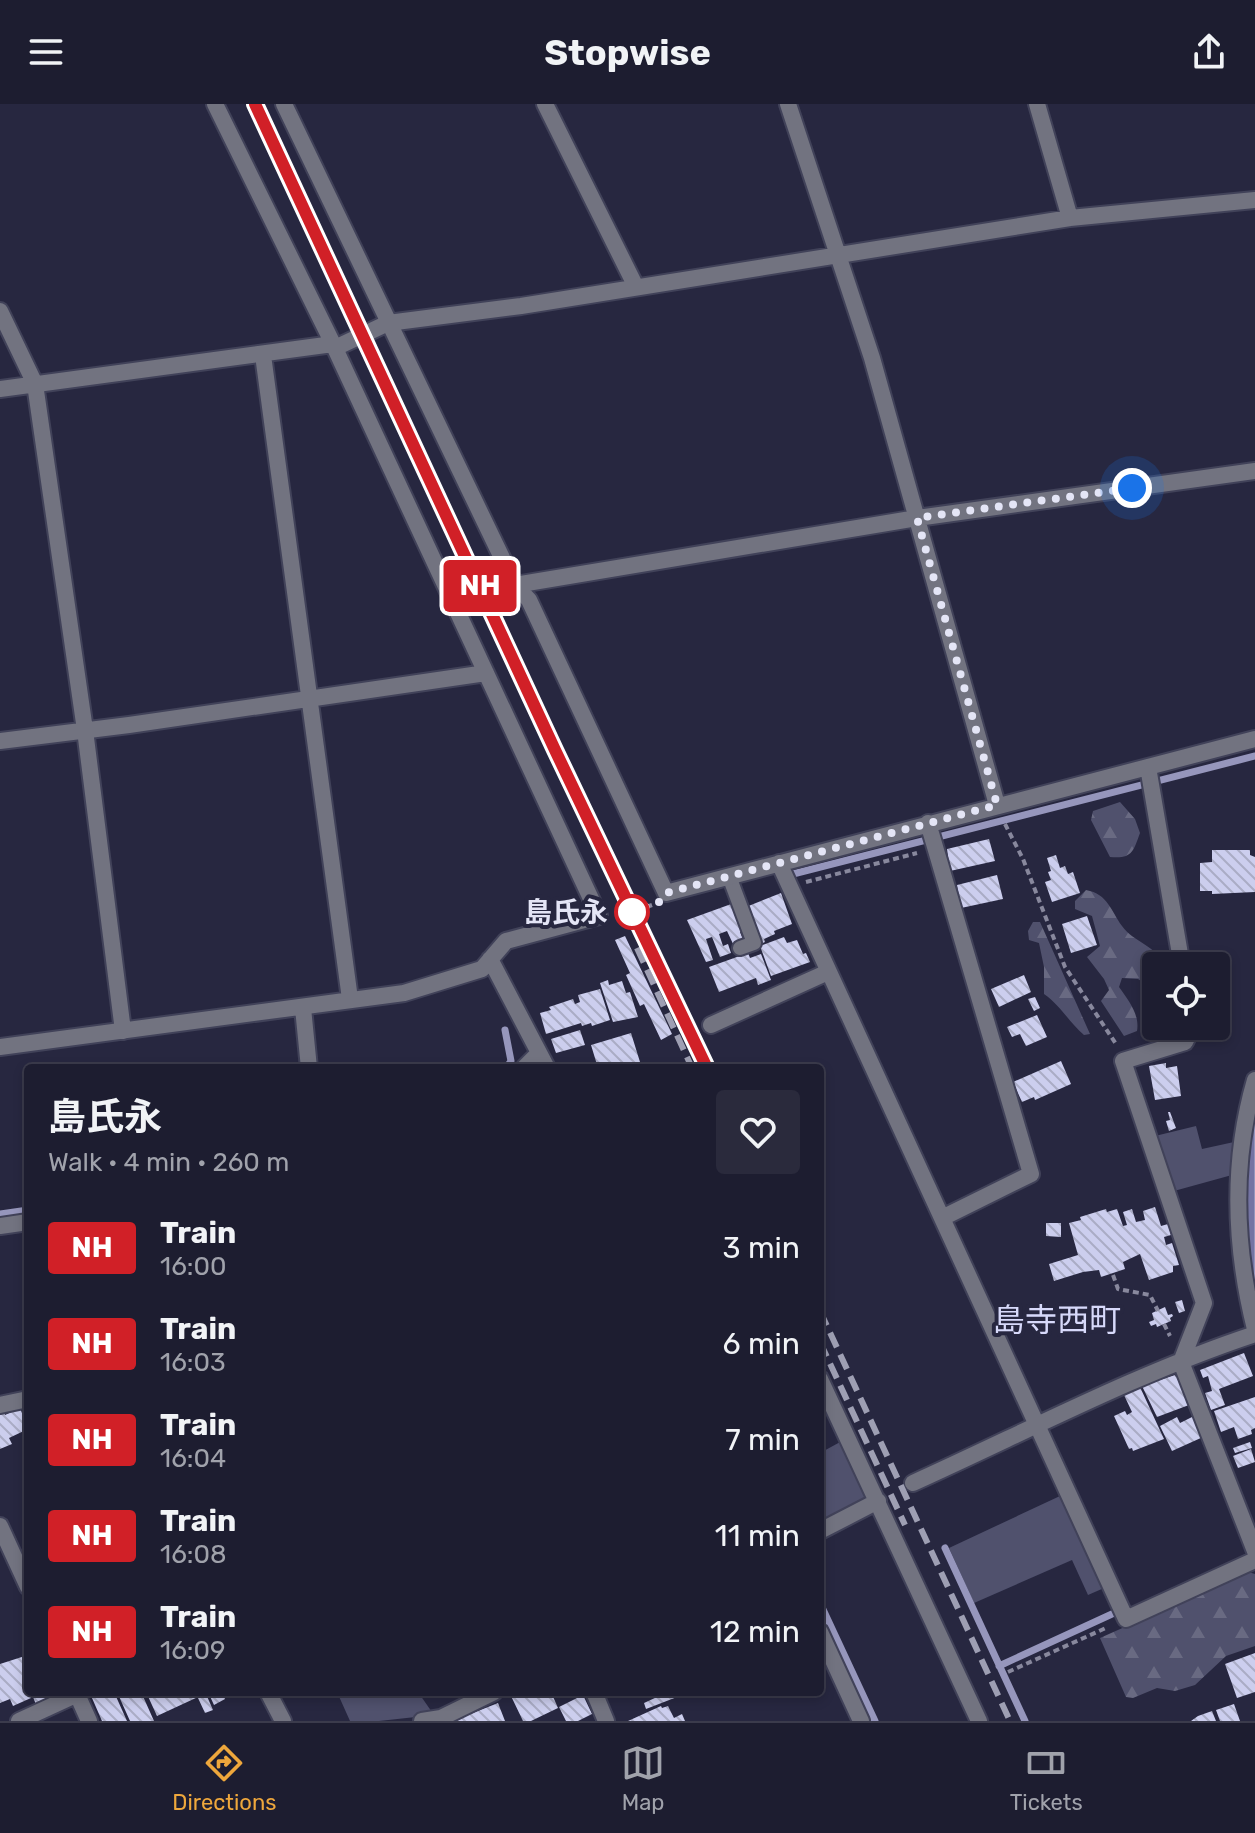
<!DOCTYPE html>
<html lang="en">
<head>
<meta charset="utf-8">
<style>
	body { margin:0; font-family:Rubik,"Noto Sans JP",sans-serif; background:#2a2a3c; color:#f1f3f6; height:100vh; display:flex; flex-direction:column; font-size:30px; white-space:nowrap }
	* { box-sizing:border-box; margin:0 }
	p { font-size:26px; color:#a0a2ab }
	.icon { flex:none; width:44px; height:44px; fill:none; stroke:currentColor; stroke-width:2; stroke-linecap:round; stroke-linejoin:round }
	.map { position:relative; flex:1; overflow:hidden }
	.details { position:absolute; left:24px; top:960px; width:800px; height:632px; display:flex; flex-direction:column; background:#1d1d30; border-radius:8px; box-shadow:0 4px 12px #0003,0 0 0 2px #3b3b4c }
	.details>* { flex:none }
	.badge { padding:0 16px; border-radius:6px; font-size:28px; line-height:52px }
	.fabs { position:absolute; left:1142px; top:848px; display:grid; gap:16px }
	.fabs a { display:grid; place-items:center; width:88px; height:88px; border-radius:8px; background:#1d1d30; box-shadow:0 4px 12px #0003,0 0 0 2px #3b3b4c; font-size:40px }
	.you { position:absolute; width:40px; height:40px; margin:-20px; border:6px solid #fff; border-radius:50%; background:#1a73e8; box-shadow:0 0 0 12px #1a73e833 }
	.map>.badge { position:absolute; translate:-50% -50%; box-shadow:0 0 0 4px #fff }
	.round { display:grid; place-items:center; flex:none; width:84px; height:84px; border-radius:8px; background:#2a2a3c }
	.overview { display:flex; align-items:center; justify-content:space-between; height:136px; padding:0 24px }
	h1 { font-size:38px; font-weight:700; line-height:60px }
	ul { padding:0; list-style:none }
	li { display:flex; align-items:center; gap:24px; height:96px; padding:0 24px }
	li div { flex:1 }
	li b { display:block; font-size:30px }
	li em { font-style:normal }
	li .badge { min-width:88px; font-weight:700; text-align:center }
	header { display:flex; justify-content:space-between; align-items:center; height:104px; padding:0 24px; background:#1d1d30; font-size:36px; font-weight:700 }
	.tabs { display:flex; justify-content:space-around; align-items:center; height:112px; border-top:2px solid #3b3b4c; background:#1d1d30; font-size:22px; color:#a0a2ab }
	.tabs a { display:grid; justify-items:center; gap:4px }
	.tabs .on { color:#eea73c }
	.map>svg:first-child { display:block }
</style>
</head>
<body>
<header><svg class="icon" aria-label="menu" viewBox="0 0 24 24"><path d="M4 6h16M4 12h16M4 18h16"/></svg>Stopwise<svg class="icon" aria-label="share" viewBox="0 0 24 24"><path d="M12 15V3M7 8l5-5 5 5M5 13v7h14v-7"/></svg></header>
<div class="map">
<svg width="1255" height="1617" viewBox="0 0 1255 1617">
	<defs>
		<pattern id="forest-firs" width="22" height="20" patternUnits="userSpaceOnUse" patternTransform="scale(2)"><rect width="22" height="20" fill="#50516d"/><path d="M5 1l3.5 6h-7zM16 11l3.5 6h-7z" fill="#696a82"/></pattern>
		<pattern id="building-back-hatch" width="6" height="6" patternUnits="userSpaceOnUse" patternTransform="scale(2)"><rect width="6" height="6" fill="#ccceee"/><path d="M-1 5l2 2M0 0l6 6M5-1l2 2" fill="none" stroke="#aaacc5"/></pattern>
	</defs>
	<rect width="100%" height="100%" fill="#272740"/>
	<!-- grass -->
	<path fill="#50516d" d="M1196 1022 1202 1045 1234 1038 1232 1071 1174 1087 1155 1032Z
		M842 1337 869 1392 868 1397 820 1422V1349Z
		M1060 1392 1104 1484 1088 1491 1072 1456 974 1499 949 1444Z
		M337 1588H418L434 1611 379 1617H350Z"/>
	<!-- forest -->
	<path fill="url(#forest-firs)" d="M1120 698 1135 715 1140 729C1133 748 1132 755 1110 753L1091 716 1093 707Z
		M1086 786C1108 790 1111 807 1122 822 1134 839 1157 841 1163 862H1156V883L1154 885 1138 875 1122 874 1119 883C1128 896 1140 910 1137 927L1124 932 1101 897 1109 886 1104 875 1087 853 1100 842 1092 812 1075 805V797Z
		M1033 818H1040L1090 930 1084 931C1069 918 1060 901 1044 890V863L1039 839 1029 836 1028 827Z
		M1248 1468 1255 1470V1542L1226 1552 1195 1581 1175 1587 1157 1584 1133 1594 1126 1593 1100 1534Z"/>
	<!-- water -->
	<path fill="#7474a3" stroke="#9696bc" stroke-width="2" d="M1255 999V1207L1243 1086Z"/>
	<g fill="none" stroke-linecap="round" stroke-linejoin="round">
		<!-- stream -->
		<path stroke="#9696bc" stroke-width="7" d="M793 770 1255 652
			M505 926 511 957 506 964
			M0 1110 28 1106
			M945 1444 1025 1617
			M820 1499 875 1617
			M999 1562 1112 1510"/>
	</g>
	<!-- building -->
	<path fill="url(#building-back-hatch)" d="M989 735 995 757 950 767 947 745Z
		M1212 746H1250V751L1255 753V788L1212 790V787H1200V759L1212 758Z
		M1056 751 1060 764 1065 762 1068 770 1073 768 1080 789 1052 798 1045 778 1051 776 1048 768 1051 767 1047 754Z
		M997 771 1003 795 961 804 957 781Z
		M781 789 792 820 774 827 775 830 764 835 765 838 760 840 746 803Z
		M734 799 744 827 740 828 744 838 734 842 727 827 719 830 723 842 728 840 731 849 720 853 712 833 706 835 713 856 706 858 687 816Z
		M1087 812 1097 841 1071 849 1062 820Z
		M625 832 672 930 661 936 644 900 640 902 626 871 630 869 615 836Z
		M784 833 787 839 797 836 803 850 806 849 810 858 771 872 760 842Z
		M748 849 750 854 761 850 771 876 758 881 756 874 719 888 709 863Z
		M1024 871 1031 888 999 903 991 885Z
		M608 876 609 881 622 877 626 889 630 888 638 913 613 918 600 879Z
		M600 885 610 916 592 922 591 919 582 922 581 919 546 930 540 909 551 906 549 903 573 895 575 900 580 898 578 891Z
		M1035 893 1040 904 1034 907 1028 895Z
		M1037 911 1047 933 1026 942 1020 930 1012 933 1007 923Z
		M580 926 585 941 556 949 551 935Z
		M631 929 640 958 618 964H598L591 941Z
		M1061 957 1071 980 1035 996 1034 993 1022 998 1013 978Z
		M1166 959V964L1177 962 1181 992 1155 996 1149 962Z
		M1168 1008H1170L1176 1024 1169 1027 1166 1017 1170 1016Z
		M1155 1103 1161 1122 1168 1120 1171 1131 1164 1133 1166 1141 1172 1139 1179 1161 1173 1162V1168L1149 1176 1140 1150 1123 1158 1125 1165 1101 1173 1099 1166 1083 1168 1054 1177 1049 1160 1078 1151 1069 1119 1081 1116 1080 1113 1106 1105 1107 1108 1117 1105 1123 1122 1127 1121 1123 1108 1132 1105 1136 1118 1145 1116 1143 1107Z
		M1046 1119H1061V1133L1046 1132Z
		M1182 1196 1185 1207 1179 1209 1175 1198Z
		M1165 1203 1168 1211 1172 1210 1173 1212 1170 1214 1171 1217 1157 1223 1156 1220 1151 1222 1149 1218 1154 1216 1152 1209Z
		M1244 1249 1253 1272 1219 1285 1225 1301 1211 1306 1205 1289 1212 1287 1208 1272 1203 1274 1200 1266Z
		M1175 1271 1176 1273 1179 1272 1190 1298 1189 1301 1157 1313 1142 1282Z
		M1140 1283 1164 1335 1133 1347 1132 1344 1129 1345 1114 1312 1125 1307 1127 1311 1132 1308 1124 1291Z
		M1255 1293V1324L1251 1326 1252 1330 1238 1335 1234 1323 1221 1328 1214 1307Z
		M20 1304 28 1325 9 1334 12 1340 0 1345V1310L4 1308 5 1311Z
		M1194 1312 1203 1333 1172 1347 1160 1322 1177 1313 1180 1319Z
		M1250 1338 1252 1344 1235 1349 1233 1344Z
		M1251 1345 1255 1358 1238 1364 1233 1352Z
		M1255 1549V1588L1237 1594 1225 1560Z
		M28 1551 27 1584 31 1594 13 1602 10 1595 0 1599V1560Z
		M31 1588H53L56 1595 37 1603Z
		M111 1588H114L127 1617H102L92 1594Z
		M117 1588H195L198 1593 157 1612 146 1588 142 1590 154 1617H130Z
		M208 1588H222L225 1595 214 1601Z
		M520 1588H551L558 1604 531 1617H523L511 1592Z
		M654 1588H675L677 1593 646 1605 644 1599 657 1593Z
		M206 1590 213 1606 205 1609 198 1594Z
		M583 1591 592 1610 578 1617H566L559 1603Z
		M498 1599 505 1617H453Z
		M1234 1600 1240 1617H1220L1216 1606Z
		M661 1602 662 1604 668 1602 674 1614 682 1610 685 1617H628Z
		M1212 1607 1216 1617H1191L1198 1612Z"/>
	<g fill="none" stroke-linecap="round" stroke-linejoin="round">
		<!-- lane casing -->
		<g stroke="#414259" stroke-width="18">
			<path id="lane" d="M729 772 754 839 740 844"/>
		</g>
		<!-- street casing -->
		<g stroke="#414259" stroke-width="20">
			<path id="street" d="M284 0 515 481 529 496 666 789 1255 635
				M545 0 636 183
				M788 0 872 254 997 701
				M1037 0 1070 114
				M0 207 35 280 85 626 123 927
				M335 244 388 219 521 202 1070 114 1255 96
				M263 251 350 895
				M0 285 333 240
				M515 481 917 414 1255 367
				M0 637 129 621 486 569
				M1148 663 1182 862
				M928 719 1031 1070 942 1114
				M779 759 1126 1515 1255 1456
				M490 855 547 964
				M303 904 309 964
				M711 921 828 868
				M1193 922 1185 938 1123 957 1204 1199 1181 1258 1255 1447
				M0 943 404 889 482 865 506 837 599 812 333 240 215 0
				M524 964 539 949
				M1255 976C1231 1059 1234 1141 1255 1225
				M0 1122 28 1118
				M820 1275 979 1617
				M0 1301 28 1295
				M913 1379C1026 1328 1137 1269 1255 1230
				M0 1422 28 1483
				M820 1427 878 1397
				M820 1528 861 1617
				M76 1588 89 1617
				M268 1588 283 1617
				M594 1588 606 1617
				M19 1617 82 1588
				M422 1617 441 1614 494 1588"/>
		</g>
		<!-- path -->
		<path stroke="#88889d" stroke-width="4" stroke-dasharray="6 4" stroke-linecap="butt" d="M1005 720 1023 755 1065 863 1116 940
			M806 778 917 749
			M619 813 652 801
			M1113 1171 1118 1185 1150 1191 1158 1207
			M1164 1220 1170 1232
			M1008 1568 1108 1523"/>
		<!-- lane -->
		<use href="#lane" stroke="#727380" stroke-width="14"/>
		<!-- street -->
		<use href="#street" stroke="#727380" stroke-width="16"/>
		<!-- rail -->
		<path stroke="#9e9fb3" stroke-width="6" stroke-dasharray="16 8" stroke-linecap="butt" d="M255 0 555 646 707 964
			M637 844 692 964
			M820 1207 1010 1617
			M820 1238 905 1421"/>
	</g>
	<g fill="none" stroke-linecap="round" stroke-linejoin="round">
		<!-- line casing -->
		<g stroke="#fff" stroke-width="18">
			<path id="line" d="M255 0 555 646 707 964"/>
		</g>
		<!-- line -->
		<use href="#line" stroke="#d12027" stroke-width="12"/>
		<!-- walk -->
		<path stroke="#e4e5f6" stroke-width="8" stroke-dasharray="0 14.4" d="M632 808 659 798 666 789 997 701 917 414 1132 384"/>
	</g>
	<!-- markers -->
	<circle fill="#fff" stroke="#d12027" stroke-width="4" cx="632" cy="808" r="16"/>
	<g text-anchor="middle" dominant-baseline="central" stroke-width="8" stroke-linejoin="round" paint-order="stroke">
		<!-- stop labels -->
		<g font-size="28" font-weight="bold" fill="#e4e5f6" stroke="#272740" text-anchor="end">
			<text x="608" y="808">島氏永</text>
		</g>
		<!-- quarter labels -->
		<g font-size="32" fill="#d7d9fa" stroke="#272740">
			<text x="1057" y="1216">島寺西町</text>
		</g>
	</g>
</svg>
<div class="fabs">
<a><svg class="icon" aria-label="locate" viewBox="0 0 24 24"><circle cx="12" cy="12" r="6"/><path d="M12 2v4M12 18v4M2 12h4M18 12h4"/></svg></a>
</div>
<div class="you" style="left:1132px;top:384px"></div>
<b class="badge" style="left:480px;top:482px;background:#d12027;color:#fff">NH</b>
<section class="details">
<div class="overview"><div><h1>島氏永</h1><p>Walk · 4 min · 260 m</p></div><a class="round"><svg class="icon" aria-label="heart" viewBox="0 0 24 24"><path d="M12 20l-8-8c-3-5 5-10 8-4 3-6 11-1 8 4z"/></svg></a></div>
<ul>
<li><span class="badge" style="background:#d12027;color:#fff">NH</span><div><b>Train</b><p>16:00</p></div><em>3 min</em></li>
<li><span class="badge" style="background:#d12027;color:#fff">NH</span><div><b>Train</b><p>16:03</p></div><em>6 min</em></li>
<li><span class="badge" style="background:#d12027;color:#fff">NH</span><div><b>Train</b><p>16:04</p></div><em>7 min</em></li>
<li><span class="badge" style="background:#d12027;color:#fff">NH</span><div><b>Train</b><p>16:08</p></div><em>11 min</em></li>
<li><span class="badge" style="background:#d12027;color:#fff">NH</span><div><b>Train</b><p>16:09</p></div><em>12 min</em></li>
</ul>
</section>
</div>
<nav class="tabs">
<a class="on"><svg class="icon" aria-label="directions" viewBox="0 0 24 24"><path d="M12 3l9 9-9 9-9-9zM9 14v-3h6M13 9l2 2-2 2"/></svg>Directions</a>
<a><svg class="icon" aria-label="map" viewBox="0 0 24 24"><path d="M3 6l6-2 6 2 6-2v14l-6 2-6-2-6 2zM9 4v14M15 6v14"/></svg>Map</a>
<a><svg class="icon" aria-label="tickets" viewBox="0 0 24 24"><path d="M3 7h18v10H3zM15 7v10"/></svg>Tickets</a>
</nav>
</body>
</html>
